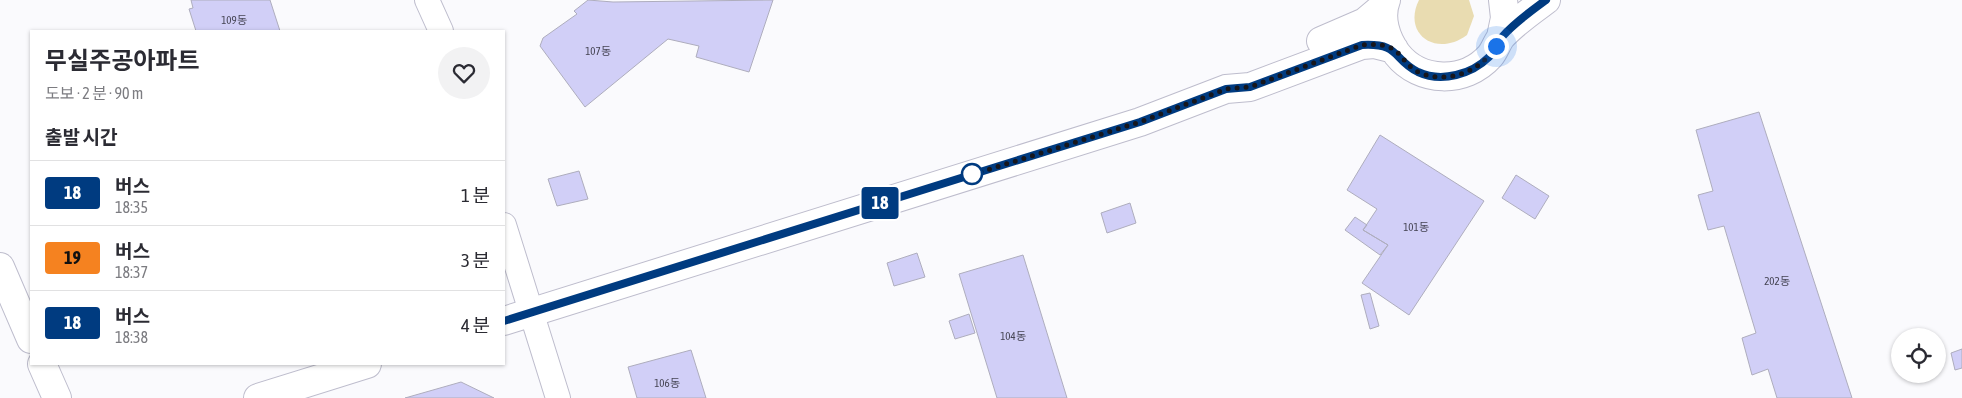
<!DOCTYPE html>
<html lang="ko">
<head>
<meta charset="utf-8">
<style>
	body { margin:0; font-family:"Asap Condensed","Noto Sans KR",sans-serif; background:#f2f2f3; color:#2b2b33; height:100vh; display:flex; flex-direction:column; font-size:19px; white-space:nowrap }
	* { box-sizing:border-box; margin:0 }
	p { font-size:16px; color:#7c7c81 }
	.icon { flex:none; width:28px; height:28px; fill:none; stroke:currentColor; stroke-width:2; stroke-linecap:round; stroke-linejoin:round }
	.map { position:relative; flex:1; overflow:hidden }
	.details { position:absolute; left:30px; top:30px; width:475px; height:335px; display:flex; flex-direction:column; background:#fff; border-radius:0px; box-shadow:0 1px 4px #0004 }
	.details>* { flex:none }
	.badge { padding:0 10px; border-radius:4px; font-size:18px; line-height:32px }
	.fabs { position:absolute; left:1891px; top:328px; display:grid; gap:10px }
	.fabs a { display:grid; place-items:center; width:55px; height:55px; border-radius:50%; background:#fff; box-shadow:0 1px 4px #0004; font-size:25px }
	.you { position:absolute; width:25px; height:25px; margin:-12px; border:4px solid #fff; border-radius:50%; background:#1a73e8; box-shadow:0 0 0 8px #1a73e833 }
	.map>.badge { position:absolute; translate:-50% -50%; box-shadow:0 0 0 2px #fff }
	h2 { padding:0 15px; font-size:19px; line-height:45px }
	.round { display:grid; place-items:center; flex:none; width:52px; height:52px; border-radius:26px; background:#f2f2f3 }
	.summary { display:flex; align-items:center; justify-content:space-between; height:85px; padding:0 15px }
	h1 { font-size:24px; font-weight:700; line-height:38px }
	ul { padding:0; list-style:none }
	li { display:flex; align-items:center; gap:15px; height:65px; padding:0 15px; border-top:1px solid #e1e1e2 }
	li div { flex:1 }
	li b { display:block; font-size:19px }
	li em { font-style:normal }
	li .badge { min-width:55px; font-weight:700; text-align:center }
	.map>svg:first-child { display:block }
</style>
</head>
<body>
<div class="map">
<svg width="1962" height="398" viewBox="0 0 1962 398">
	<rect width="100%" height="100%" fill="#fafafd"/>
	<!-- green -->
	<path fill="#e9dcb1" d="M1419 0H1469L1474 16 1467 35C1436 58 1402 34 1419 0Z"/>
	<!-- building -->
	<path fill="#d1cff7" stroke="#aeadbd" d="M191 0H270L280 31H196L189 9 193 8Z
		M588 0 613 2 773 0 749 72 696 57 699 46 668 39 585 107 540 46 543 38 577 14 574 11Z
		M1759 112 1852 398H1777L1768 369 1752 375 1742 338 1756 333 1724 226 1708 230 1698 195 1713 191 1696 130Z
		M1380 135 1484 201 1409 315 1362 283 1388 245 1363 230 1377 209 1347 190Z
		M579 171 588 199 557 206 548 179Z
		M1516 175 1549 196 1535 219 1502 198Z
		M1130 203 1136 223 1107 233 1101 213Z
		M1355 217 1367 225 1363 230 1388 245 1380 255 1345 230Z
		M917 253 925 277 894 286 887 263Z
		M1023 255 1067 398H997L959 274Z
		M1370 293 1379 326 1370 329 1361 295Z
		M969 314 975 333 955 339 949 321Z
		M1962 349V368L1955 370 1951 353Z
		M691 350 706 398H637L628 367Z
		M461 382 494 398H405Z"/>
	<g fill="none" stroke-linecap="round" stroke-linejoin="round">
		<!-- lane casing -->
		<g stroke="#bebdcd" stroke-width="26">
			<path id="lane" d="M427 0 441 31
				M504 225 558 398"/>
		</g>
		<!-- secondary casing -->
		<g stroke="#bebdcd" stroke-width="30">
			<path id="secondary" d="M1386 0C1379 18 1386 39 1397 54 1420 83 1465 84 1490 56 1495 50 1497 42 1502 36 1515 22 1531 11 1546 0
				M1501 37 1505 18 1503 0
				M1321 41 1365 22 1384 6
				M0 267 31 339
				M504 321 1140 122 1226 89 1250 87 1362 45 1374 44 1394 49
				M42 364 57 398
				M258 398 367 364"/>
		</g>
		<!-- lane -->
		<use href="#lane" stroke="#fff" stroke-width="24"/>
		<!-- secondary -->
		<use href="#secondary" stroke="#fff" stroke-width="28"/>
	</g>
	<g fill="none" stroke-linecap="round" stroke-linejoin="round">
		<!-- line casing -->
		<g stroke="#fff" stroke-width="11">
			<path id="line" d="M504 321 1140 122 1226 89 1250 87 1362 45C1401 43 1392 59 1418 72 1442 83 1472 74 1489 57 1495 51 1497 43 1502 37 1514 23 1531 11 1546 0"/>
		</g>
		<!-- line -->
		<use href="#line" stroke="#003b80" stroke-width="8"/>
		<!-- walk -->
		<path stroke="#16161c" stroke-width="5" stroke-dasharray="0 9" d="M972 174 968 176 1140 122 1226 89 1250 87 1362 45C1372 44 1384 44 1393 49 1401 53 1406 66 1418 72 1446 85 1481 72 1496 46"/>
	</g>
	<!-- markers -->
	<circle fill="#fff" stroke="#003b80" stroke-width="2.5" cx="972" cy="174" r="10"/>
	<g text-anchor="middle" dominant-baseline="central" stroke-width="4" stroke-linejoin="round" paint-order="stroke">
		<!-- number labels -->
		<g font-size="11" fill="#454453">
			<text x="234" y="20">109동</text>
			<text x="598" y="51">107동</text>
			<text x="1416" y="227">101동</text>
			<text x="1777" y="281">202동</text>
			<text x="1013" y="336">104동</text>
			<text x="667" y="383">106동</text>
		</g>
	</g>
</svg>
<div class="fabs">
<a><svg class="icon" aria-label="locate" viewBox="0 0 24 24"><circle cx="12" cy="12" r="6"/><path d="M12 2v4M12 18v4M2 12h4M18 12h4"/></svg></a>
</div>
<div class="you" style="left:1496px;top:46px"></div>
<b class="badge" style="left:880px;top:203px;background:#003b80;color:#fff">18</b>
<section class="details">
<div class="summary"><div><h1>무실주공아파트</h1><p>도보 · 2 분 · 90 m</p></div><a class="round"><svg class="icon" aria-label="heart" viewBox="0 0 24 24"><path d="M12 20l-8-8c-3-5 5-10 8-4 3-6 11-1 8 4z"/></svg></a></div>
<h2>출발 시간</h2>
<ul>
<li><span class="badge" style="background:#003b80;color:#fff">18</span><div><b>버스</b><p>18:35</p></div><em>1 분</em></li>
<li><span class="badge" style="background:#f58220;color:#111">19</span><div><b>버스</b><p>18:37</p></div><em>3 분</em></li>
<li><span class="badge" style="background:#003b80;color:#fff">18</span><div><b>버스</b><p>18:38</p></div><em>4 분</em></li>
</ul>
</section>
</div>
</body>
</html>
